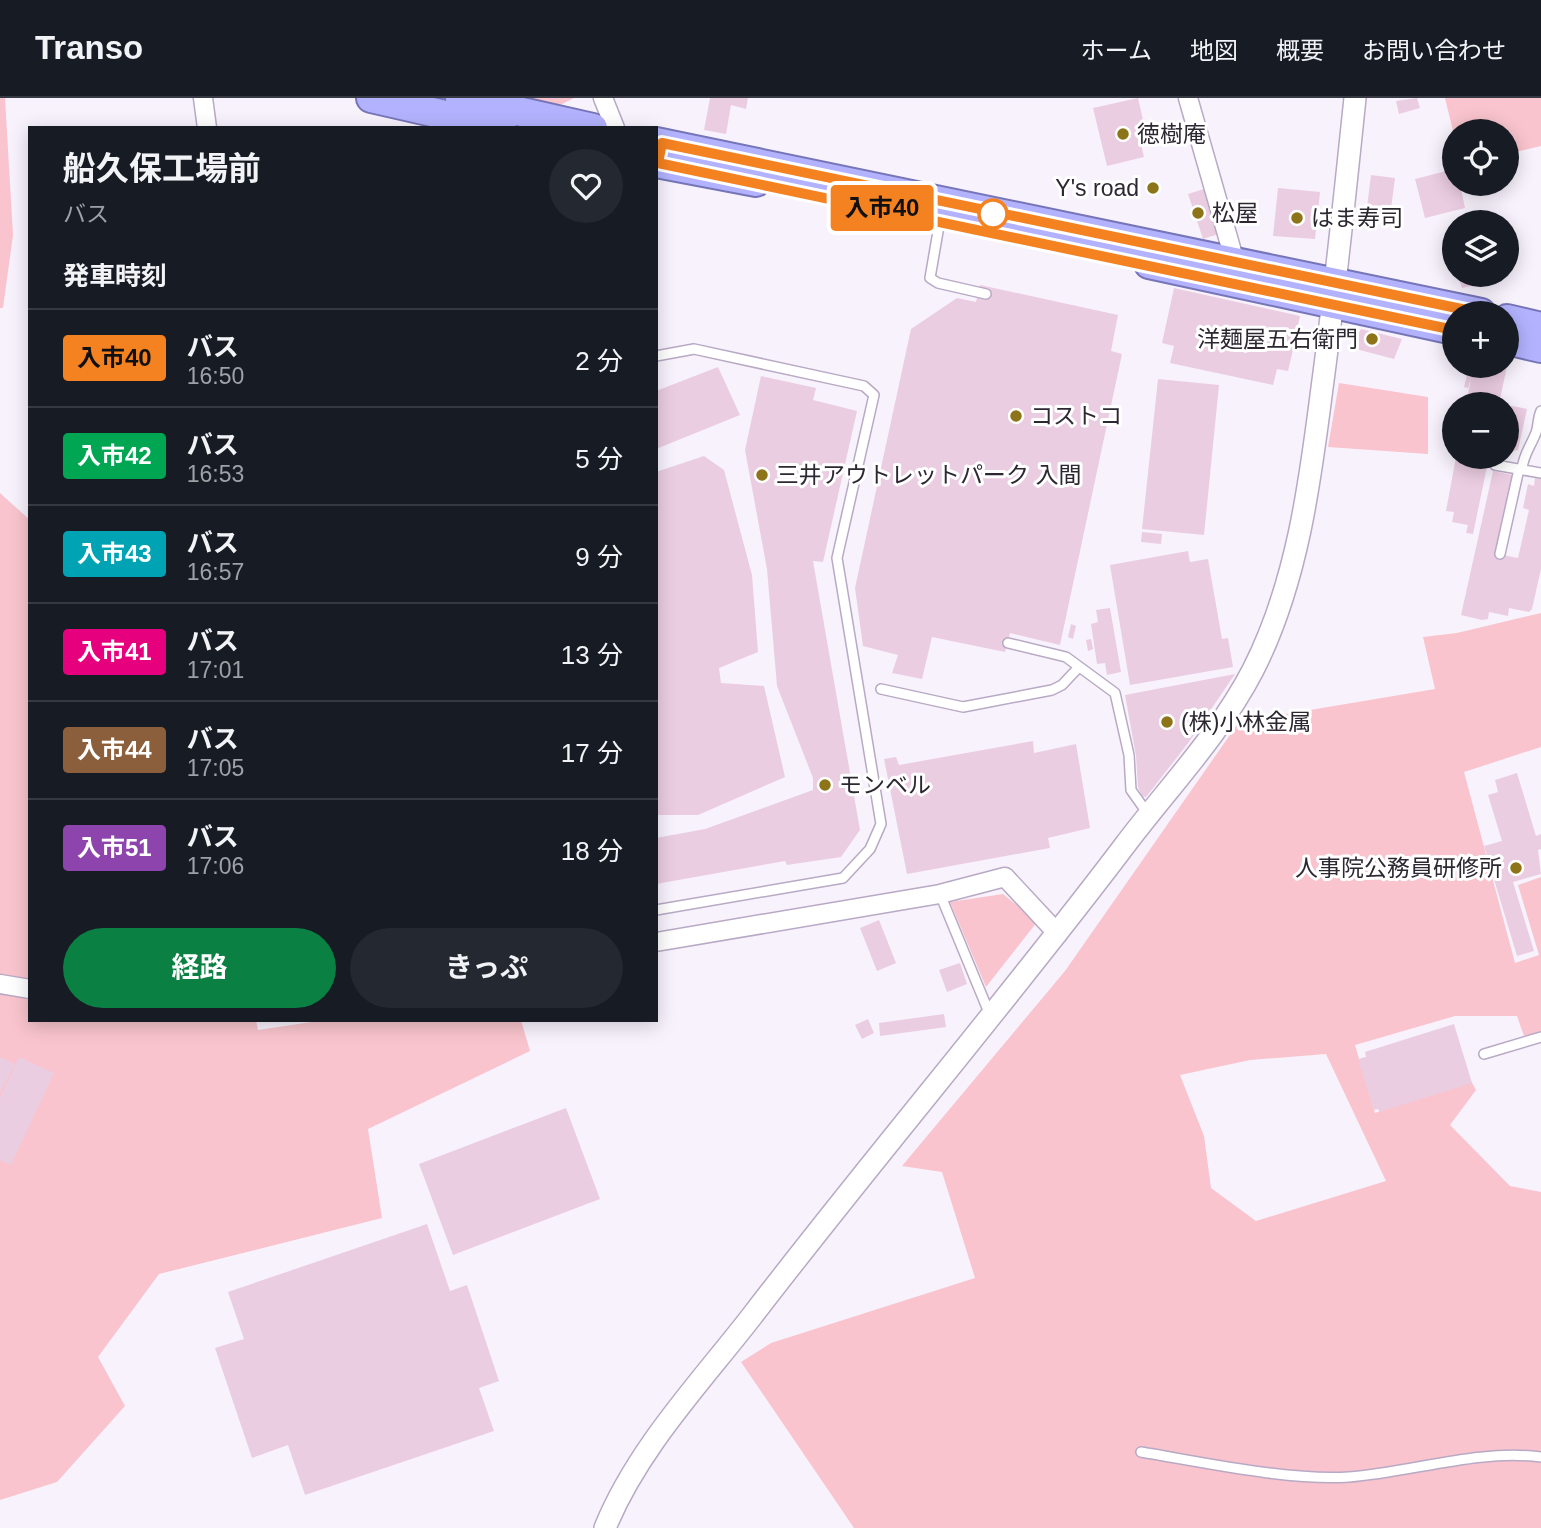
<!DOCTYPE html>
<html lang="ja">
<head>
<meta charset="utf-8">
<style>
	body { margin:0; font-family:Arial,"Noto Sans JP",sans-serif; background:#242831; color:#f1f3f6; height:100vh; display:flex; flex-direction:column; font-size:26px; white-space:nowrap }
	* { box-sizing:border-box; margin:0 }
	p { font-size:23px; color:#9ea1a6 }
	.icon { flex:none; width:38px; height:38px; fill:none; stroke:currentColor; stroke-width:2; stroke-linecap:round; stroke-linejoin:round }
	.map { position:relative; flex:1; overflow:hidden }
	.sheet { position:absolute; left:28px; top:28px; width:630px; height:896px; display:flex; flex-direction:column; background:#171b24; border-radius:0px; box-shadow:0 4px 18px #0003 }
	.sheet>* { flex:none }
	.badge { padding:0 14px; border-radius:5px; font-size:24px; line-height:46px }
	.fabs { position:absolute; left:1442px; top:21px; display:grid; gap:14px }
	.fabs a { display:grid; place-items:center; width:77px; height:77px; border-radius:50%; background:#171b24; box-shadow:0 4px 18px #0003; font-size:35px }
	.map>.badge { position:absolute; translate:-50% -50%; box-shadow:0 0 0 4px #fff }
	h2 { padding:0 35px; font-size:26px; line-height:63px }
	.round { display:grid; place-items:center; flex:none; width:74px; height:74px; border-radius:37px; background:#242831 }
	.headline { display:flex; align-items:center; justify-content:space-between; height:119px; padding:0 35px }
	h1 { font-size:33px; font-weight:700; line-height:52px }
	.primary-button { display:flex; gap:14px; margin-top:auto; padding:14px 35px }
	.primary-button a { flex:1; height:80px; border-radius:42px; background:#0b8043; color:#fff; font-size:28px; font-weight:700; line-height:80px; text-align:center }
	.primary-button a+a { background:#242831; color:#f1f3f6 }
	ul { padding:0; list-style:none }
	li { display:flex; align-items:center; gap:21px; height:98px; padding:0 35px; border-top:2px solid #363941 }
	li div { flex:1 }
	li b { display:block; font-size:26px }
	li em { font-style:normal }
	li .badge { min-width:77px; font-weight:700; text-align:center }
	header { display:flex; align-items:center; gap:42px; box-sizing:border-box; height:98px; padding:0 35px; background:#171b24; border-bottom:2px solid #363941 }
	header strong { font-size:33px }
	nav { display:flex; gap:38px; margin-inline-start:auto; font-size:24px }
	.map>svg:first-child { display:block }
</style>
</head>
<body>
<header>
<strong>Transo</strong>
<nav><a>ホーム</a><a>地図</a><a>概要</a><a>お問い合わせ</a></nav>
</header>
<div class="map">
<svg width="1541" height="1430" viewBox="0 0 1541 1430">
	<rect width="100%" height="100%" fill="#f8f2fd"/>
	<!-- green -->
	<path fill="#f9c4cd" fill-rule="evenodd" d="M0 0H5L13 137 3 210H0Z
		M518 0H574L556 9Z
		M1445 0H1541V48L1507 56V33H1454V37Z
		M1339 285 1428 299V356L1328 349Z
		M0 395 30 422V922H256L258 932 325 922H521L530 953 368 1031 382 1120 159 1176 98 1259 125 1308 57 1384 0 1402Z
		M1541 515V649L1464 674 1515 865 1539 857 1518 787 1541 779V933L1524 938 1517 918H1455L1355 947 1375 1015 1470 981 1476 992 1450 1027 1510 1088 1541 1094V1430H854L741 1264 771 1245 975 1180 942 1074 902 1068 1065 873 1239 624 1435 591 1423 539 1457 535ZM1326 956 1386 1083 1256 1123 1211 1090 1204 1038 1180 977 1250 962Z
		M1003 796 1037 824 986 889 950 804Z"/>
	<!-- building -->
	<path fill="#ebcde1" d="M710 0H748L746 11 731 7 726 36 704 32Z
		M1138 0 1146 35 1139 37 1144 59 1107 68 1093 10Z
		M1417 0 1420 10 1399 16 1396 3Z
		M1454 71V86H1460L1465 110 1425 120 1415 81Z
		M1371 77 1395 80 1391 111 1367 109Z
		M1207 90 1222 135 1203 141 1188 96Z
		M1278 90 1320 94 1315 141 1273 138Z
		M1458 177H1485L1487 184 1462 190Z
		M980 187 1118 217 1111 253 1122 256 1060 547 1010 535 1005 554 932 539 922 581 892 575 898 557 863 548 855 490 911 231 957 200 976 204Z
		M1174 190 1300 218 1295 241 1303 243 1301 253 1293 252 1288 273 1277 271 1273 287 1170 265 1174 248 1162 245Z
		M1361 231 1402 241 1394 261 1356 251 1359 241 1356 240Z
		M1473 268H1507L1499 306H1466L1471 280 1468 290 1464 289 1468 273 1472 274Z
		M718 269 740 317 656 351V293Z
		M761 278 816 290 813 302 857 313 823 464 813 463 860 732 841 759 787 767 785 763 656 786V740L705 731 813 692V680L777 588 767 471 745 352Z
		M1158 281 1219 287 1204 437 1142 431Z
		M1507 307 1527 311 1518 352 1514 353 1507 352Z
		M704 358 724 372 752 477 758 554 719 570 721 585 764 588 785 679 698 717H656V374Z
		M1456 359H1489L1473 436 1466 435 1468 427 1452 424 1454 414 1446 413Z
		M1493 373 1513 377 1495 460 1501 461 1502 457 1518 460 1529 412 1523 410 1528 386 1534 388 1535 380 1541 381V471L1532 511 1529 514 1509 510 1508 518 1489 514 1488 521 1482 522 1461 517Z
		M1142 434 1162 436 1161 446 1141 444Z
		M1188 453 1190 464 1208 461 1222 541 1228 540 1233 569 1130 587 1110 467Z
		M1110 510 1121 574 1107 577 1105 565 1097 566 1091 526 1098 524 1096 512Z
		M1071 526 1076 528 1073 541 1068 539Z
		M1091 541 1093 551 1088 553 1086 542Z
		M1235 576 1189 644 1146 699 1142 698 1138 689 1136 658 1125 597Z
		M1033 643 1034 655 1076 646 1090 730 1048 740 1050 750 907 776 884 661 896 659 899 667Z
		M1517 675 1536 738 1541 736V751L1538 752 1541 776 1513 784 1534 853 1517 858 1484 748 1502 743 1488 697 1498 694 1495 682Z
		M879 822 896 865 877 873 860 830Z
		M960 865 967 886 947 894 939 872Z
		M944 916 946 929 880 938 879 925Z
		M868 921 874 935 862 941 855 927Z
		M1454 926 1472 985 1379 1014 1378 1011 1374 1012 1358 961 1366 959 1365 954Z
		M0 959 15 966 0 995Z
		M19 959 54 975 11 1067 0 1062V1000Z
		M566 1010 600 1101 453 1157 419 1066Z
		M427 1126 450 1193 467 1187 499 1283 479 1290 494 1333 305 1397 288 1347 252 1360 215 1250 244 1241 228 1194Z"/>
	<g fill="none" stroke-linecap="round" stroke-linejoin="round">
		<!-- service casing -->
		<g stroke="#b8a9c5" stroke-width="12">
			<path id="service" d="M940 122 930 180 938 185 986 196
				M656 258 694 251 864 288 874 297 837 460 881 726 870 751 843 780 656 812
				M1495 367 1541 375
				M1522 371C1523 358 1530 349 1535 337 1539 329 1537 322 1541 313
				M1500 456 1519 371
				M1008 545 1066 559 1115 595 1129 657 1131 692 1148 716
				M881 591 963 609 1052 592 1062 587 1079 569
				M940 796 990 917
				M1484 956 1541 939
				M1141 1354C1202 1364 1289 1383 1349 1379 1413 1374 1477 1351 1541 1359"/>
		</g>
		<!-- minor casing -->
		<g stroke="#b8a9c5" stroke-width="21">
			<path id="minor" d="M203 0 207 30
				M603 0 615 30
				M1188 0 1235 164
				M656 844 940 796 1005 779 1058 836
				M0 886 30 891"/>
		</g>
		<!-- tertiary casing -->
		<g stroke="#b8a9c5" stroke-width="24">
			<path id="tertiary" d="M605 1430C637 1351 700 1285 752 1218 874 1059 1004 907 1125 747 1168 690 1220 636 1253 572 1297 486 1310 385 1322 290 1335 194 1345 97 1355 0"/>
		</g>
		<!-- trunk casing -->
		<g stroke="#7675b7" stroke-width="32">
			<path id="trunk" d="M371 0 502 30
				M460 0 593 30
				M656 44 1481 215
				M656 65 756 84
				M1149 166 1454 232
				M1507 221 1541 229
				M1507 242 1541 250"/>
		</g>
		<!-- service -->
		<use href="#service" stroke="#fff" stroke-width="9"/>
		<!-- minor -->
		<use href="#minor" stroke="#fff" stroke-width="18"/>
		<!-- tertiary -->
		<use href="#tertiary" stroke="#fff" stroke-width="21"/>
		<!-- trunk -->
		<use href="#trunk" stroke="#b2b2fe" stroke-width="28"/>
	</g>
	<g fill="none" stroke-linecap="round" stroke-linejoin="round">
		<!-- line casing -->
		<g stroke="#fff" stroke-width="16">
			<path id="line" d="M1454 232 658 65 662 45 1481 215"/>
		</g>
		<!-- line -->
		<use href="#line" stroke="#f58220" stroke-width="10"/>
	</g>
	<!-- markers -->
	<g fill="#8d7418" stroke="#fff" stroke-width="2.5">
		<circle cx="1123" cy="36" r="7"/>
		<circle cx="1153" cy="90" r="7"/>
		<circle cx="1198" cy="115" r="7"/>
		<circle cx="1297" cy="120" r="7"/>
		<circle cx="1372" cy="241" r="7"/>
		<circle cx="1016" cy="318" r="7"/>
		<circle cx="762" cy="377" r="7"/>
		<circle cx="1167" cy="624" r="7"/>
		<circle cx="825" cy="687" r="7"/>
		<circle cx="1516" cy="770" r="7"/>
	</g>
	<circle fill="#fff" stroke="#f58220" stroke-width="3.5" cx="993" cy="116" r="14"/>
	<g text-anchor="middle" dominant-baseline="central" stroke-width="6" stroke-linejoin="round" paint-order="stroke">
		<!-- poi labels -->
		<g font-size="23" fill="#2d2732" stroke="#fff" text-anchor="start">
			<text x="1137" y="36">徳樹庵</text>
			<text x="1139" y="90" text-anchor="end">Y's road</text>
			<text x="1212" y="115">松屋</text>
			<text x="1311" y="120">はま寿司</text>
			<text x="1358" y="241" text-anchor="end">洋麺屋五右衛門</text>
			<text x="1030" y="318">コストコ</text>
			<text x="776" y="377">三井アウトレットパーク 入間</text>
			<text x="1181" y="624">(株)小林金属</text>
			<text x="839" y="687">モンベル</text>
			<text x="1502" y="770" text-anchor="end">人事院公務員研修所</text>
		</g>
	</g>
</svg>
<div class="fabs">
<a><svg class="icon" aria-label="locate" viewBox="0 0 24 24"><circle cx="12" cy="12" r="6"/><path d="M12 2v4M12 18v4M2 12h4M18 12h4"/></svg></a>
<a><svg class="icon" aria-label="layers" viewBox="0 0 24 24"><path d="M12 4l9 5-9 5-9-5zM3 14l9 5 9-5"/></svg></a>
<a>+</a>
<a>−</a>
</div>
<b class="badge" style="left:882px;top:110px;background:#f58220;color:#111">入市40</b>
<section class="sheet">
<div class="headline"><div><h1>船久保工場前</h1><p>バス</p></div><a class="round"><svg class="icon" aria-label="heart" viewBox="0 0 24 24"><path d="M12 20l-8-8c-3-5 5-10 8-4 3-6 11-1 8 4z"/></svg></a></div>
<h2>発車時刻</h2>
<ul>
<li><span class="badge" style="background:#f58220;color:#111">入市40</span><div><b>バス</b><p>16:50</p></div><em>2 分</em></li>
<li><span class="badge" style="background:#00a651;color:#fff">入市42</span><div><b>バス</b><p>16:53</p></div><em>5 分</em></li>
<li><span class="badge" style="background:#00a3b4;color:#fff">入市43</span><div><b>バス</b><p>16:57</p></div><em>9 分</em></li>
<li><span class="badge" style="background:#e6007e;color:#fff">入市41</span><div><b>バス</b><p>17:01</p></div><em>13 分</em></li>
<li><span class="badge" style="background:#8b5e3c;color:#fff">入市44</span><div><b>バス</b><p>17:05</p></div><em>17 分</em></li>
<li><span class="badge" style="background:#8e44ad;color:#fff">入市51</span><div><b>バス</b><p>17:06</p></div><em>18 分</em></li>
</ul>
<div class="primary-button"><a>経路</a><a>きっぷ</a></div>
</section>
</div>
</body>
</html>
